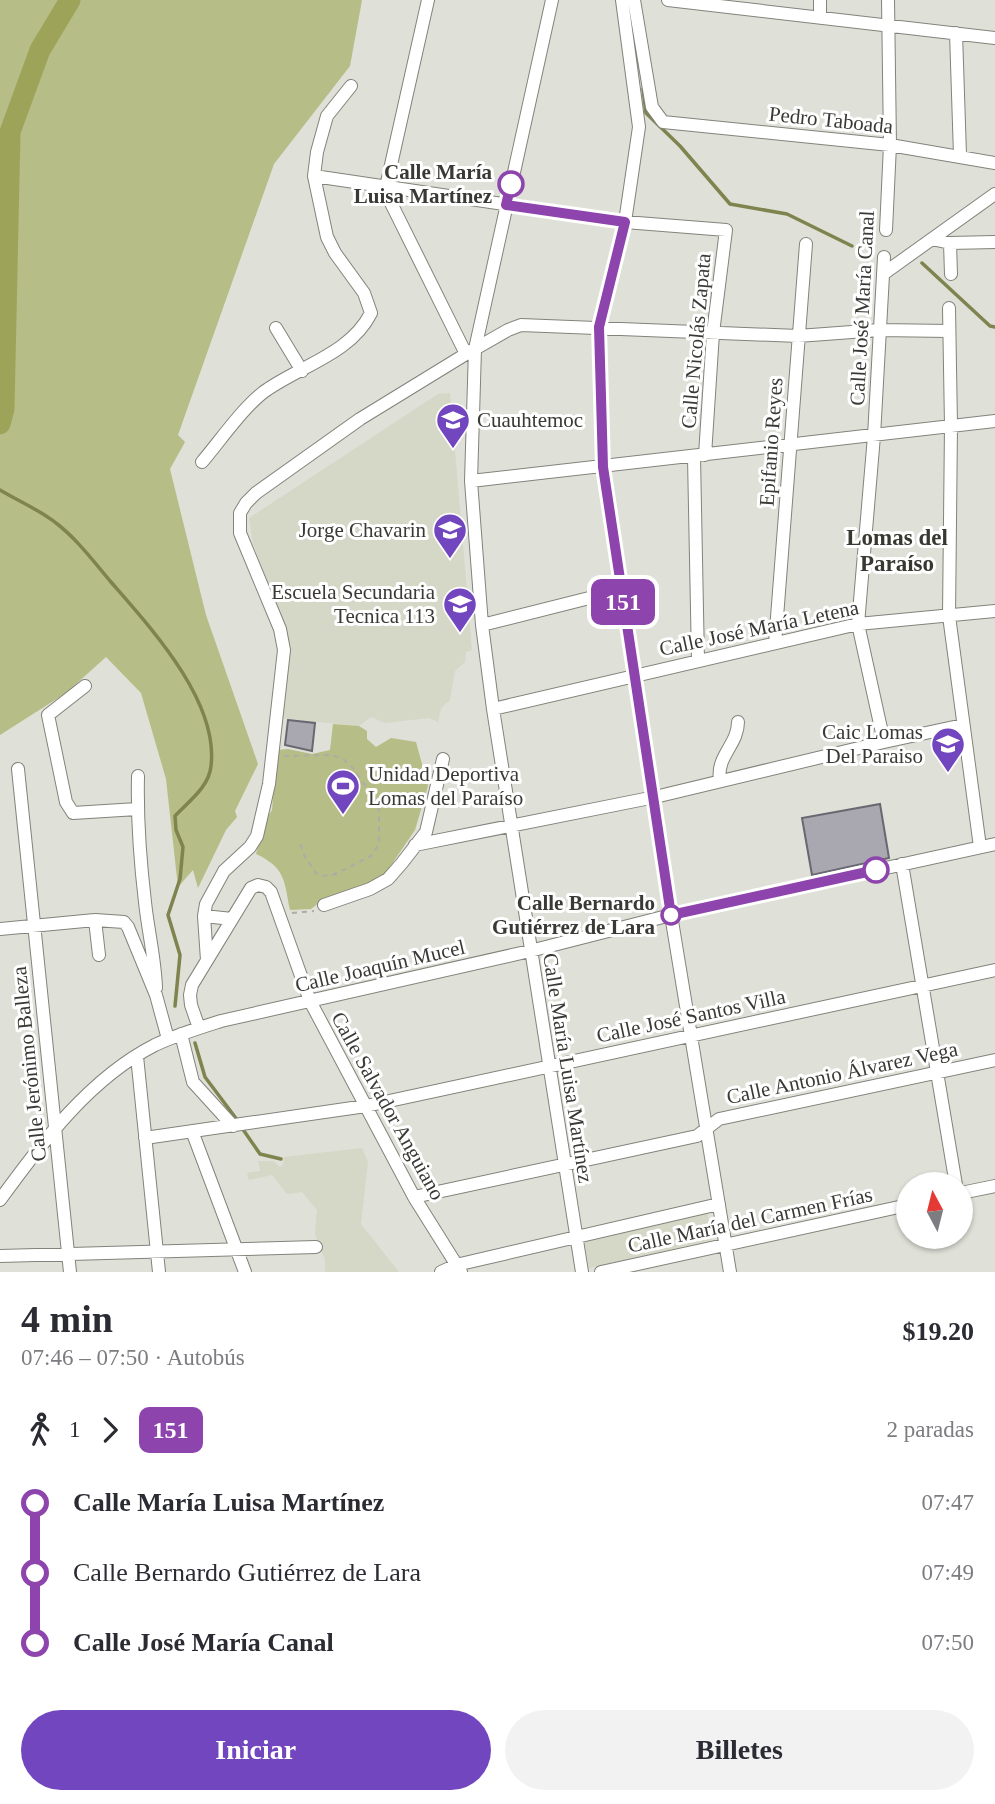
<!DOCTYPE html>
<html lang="es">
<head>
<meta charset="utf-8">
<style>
	body { margin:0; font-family:"Times New Roman",serif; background:#f2f2f3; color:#2b2b33; height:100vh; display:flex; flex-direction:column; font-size:26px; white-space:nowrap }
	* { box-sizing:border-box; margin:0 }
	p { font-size:23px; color:#7c7c81 }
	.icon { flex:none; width:38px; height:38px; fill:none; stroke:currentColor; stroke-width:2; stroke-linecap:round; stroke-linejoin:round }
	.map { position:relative; height:1272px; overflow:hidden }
	.panel { display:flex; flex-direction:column; background:#fff; flex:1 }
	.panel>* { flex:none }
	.badge { padding:0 14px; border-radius:10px; font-size:24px; line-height:46px }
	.needle { width:46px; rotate:353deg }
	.buttons { position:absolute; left:896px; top:1172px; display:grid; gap:14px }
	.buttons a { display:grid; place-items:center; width:77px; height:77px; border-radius:50%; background:#fff; box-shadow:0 2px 5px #0004; font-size:35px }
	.map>.badge { position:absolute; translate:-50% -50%; box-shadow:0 0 0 4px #fff }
	.legs { display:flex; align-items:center; gap:10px; height:77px; padding:0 21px; font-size:23px }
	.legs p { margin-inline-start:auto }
	.summary { display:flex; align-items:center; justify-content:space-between; height:119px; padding:0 21px }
	h1 { font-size:38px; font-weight:800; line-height:52px }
	.button { display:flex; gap:14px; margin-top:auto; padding:14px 21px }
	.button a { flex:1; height:80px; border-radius:42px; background:#7246be; color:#fff; font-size:28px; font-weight:800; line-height:80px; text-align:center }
	.button a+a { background:#f2f2f3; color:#2b2b33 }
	ul { padding:0 21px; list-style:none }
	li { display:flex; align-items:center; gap:24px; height:70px; font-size:26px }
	li i { display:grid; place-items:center; width:10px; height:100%; margin:0 9px; background:currentColor }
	li i::after { content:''; width:18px; height:18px; margin:-9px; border:5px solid; border-radius:50%; background:#fff }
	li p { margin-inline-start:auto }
	li:first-child i { background:linear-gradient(#0000 50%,currentColor 0) }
	li:last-child i { background:linear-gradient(currentColor 50%,#0000 0) }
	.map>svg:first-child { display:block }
</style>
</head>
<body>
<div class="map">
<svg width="995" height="1272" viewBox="0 0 995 1272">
	<rect width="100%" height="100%" fill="#dfe0d7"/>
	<!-- built -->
	<path fill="#d5d7c7" d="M450 393 472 650 466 652 465 662 455 671 450 700 441 708 438 722 429 718 385 723 371 717 359 726 279 718 289 646 253 543 249 518 438 394Z
		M362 1148 368 1162 361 1224 399 1272H325V1260L315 1234 317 1210 302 1192 287 1194 272 1175 249 1180 247 1173 260 1171 258 1161H273L280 1167 283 1165 284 1157Z
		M707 1212 712 1240 589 1268 584 1240Z"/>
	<!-- green -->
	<path fill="#b7bd86" d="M0 0H362L350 66 274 164 178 435 185 442 170 469 206 615 258 764 235 811 237 817 226 830 198 888 193 870 178 887 166 779 141 693 106 657 66 693 0 735Z
		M333 724 359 726 367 731V739L376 747 391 738 416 742 428 786 415 830 381 880 320 902 311 909 290 910C284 881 286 868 256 854L264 822 272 810 277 750 288 749 312 754 330 750Z"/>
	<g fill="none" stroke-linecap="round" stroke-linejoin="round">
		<!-- stream -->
		<path stroke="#7f844f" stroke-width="3.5" d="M643 89 646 113 680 146 730 204 787 214 852 246
			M922 263 990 326 995 327
			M0 490C18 501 40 510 56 523 77 539 94 562 111 582 150 627 219 701 211 766 209 787 189 801 175 816L176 830 183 847 180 879 168 915 180 955 175 1006
			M195 1043 205 1077 238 1121
			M242 1128 260 1154 281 1159"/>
		<!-- river -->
		<path stroke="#9da45a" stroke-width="21" d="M0 424 4 409 10 132 40 50 70 0"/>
	</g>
	<!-- building -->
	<path fill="#a9a7b0" stroke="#69676f" stroke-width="2" d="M288 720 315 723 312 751 285 745Z
		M880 804 889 858 812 875 802 818Z"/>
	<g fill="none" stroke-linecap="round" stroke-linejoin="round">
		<!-- minor casing -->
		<g stroke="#82837b" stroke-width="14">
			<path id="minor" d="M428 0 386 187 388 197 466 354
				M552 0 475 349 471 481 482 625 493 709 582 1272
				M622 0 639 127 625 222 599 328 603 467 671 915 730 1272
				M634 0 652 107 663 122 890 145 995 163
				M668 0 995 38
				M820 0V17
				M956 33 960 155
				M314 176 625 222 726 230 713 333 705 455
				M886 230 890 145 888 0
				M932 239 950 243 995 242
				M950 243 951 274
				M883 274 995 194
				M949 308 951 426 949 616 980 847
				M276 328 302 371
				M694 457 698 661
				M202 462C220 441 246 403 268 389 303 365 351 353 371 313L364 293 335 253 327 237 314 176 317 152 327 116 351 86
				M471 481 995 421
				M482 625 621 590
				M775 643 806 244
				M85 686 48 715 66 802 73 813 137 809
				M493 709 858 624 995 611
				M884 742 858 624 874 436 884 257
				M18 769 70 1272
				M138 776C137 818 140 860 145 902 148 931 155 958 156 988
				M720 780C716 756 738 745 738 722
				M415 845 655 797 884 742 963 725
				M902 864 956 1185
				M324 905 370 889 388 879 402 863 426 832 443 759
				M204 916 232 919
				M95 920 99 955
				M0 929 95 920 124 922 128 927 156 995 168 1039
				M207 960 204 916 206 904 224 871 250 847 257 836 269 784 284 650 280 629 240 533V513L246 503 256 493 360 419 466 354 508 330 521 325 798 336 879 330 949 331
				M199 1028 191 1005 190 995 192 985 251 888 258 885 266 887 271 892 310 1001 414 1197 461 1272
				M181 1034 193 1082 233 1126
				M137 1056 159 1272
				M192 1131 245 1272
				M145 1138 366 1106 995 970
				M961 1193 995 1186
				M414 1197 697 1136 719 1119 995 1060
				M0 1200C42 1142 90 1078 155 1045 176 1035 199 1028 221 1021L530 951 671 915 995 844
				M0 1256 316 1247
				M441 1272 456 1265 719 1204
				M601 1272 908 1205"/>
		</g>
		<!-- path -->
		<path stroke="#acada6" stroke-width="2" stroke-dasharray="5 5" stroke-linecap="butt" d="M284 756 332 755 343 759 351 766 379 804V844L371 856 333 875 323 876 316 873 305 857 300 844
			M292 913 314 911"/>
		<!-- minor -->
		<use href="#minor" stroke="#fff" stroke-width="12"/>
	</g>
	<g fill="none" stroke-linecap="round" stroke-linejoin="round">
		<!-- line-1 casing -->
		<g stroke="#fff" stroke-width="16">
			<path id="line-1" d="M511 184 506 205 625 222 599 327 603 467 671 915 876 870"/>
		</g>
		<!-- line-1 -->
		<use href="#line-1" stroke="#8e44ad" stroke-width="10"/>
	</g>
	<!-- icons -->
	<defs>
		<g id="school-pin" transform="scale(1.75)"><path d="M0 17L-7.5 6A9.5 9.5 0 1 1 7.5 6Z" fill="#7246be" stroke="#fff"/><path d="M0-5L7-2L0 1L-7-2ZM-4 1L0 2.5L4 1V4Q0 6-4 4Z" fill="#fff"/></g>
		<g id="stadium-pin" transform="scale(1.75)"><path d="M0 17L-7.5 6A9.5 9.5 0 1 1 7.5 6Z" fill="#7246be" stroke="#fff"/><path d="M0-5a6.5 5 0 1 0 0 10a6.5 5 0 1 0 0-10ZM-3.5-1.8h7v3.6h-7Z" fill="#fff"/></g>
	</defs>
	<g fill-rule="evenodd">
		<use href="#school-pin" x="453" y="420"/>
		<use href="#school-pin" x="450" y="530"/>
		<use href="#school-pin" x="460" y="604"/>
		<use href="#school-pin" x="948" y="744"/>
		<use href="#stadium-pin" x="343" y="786"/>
	</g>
	<!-- markers -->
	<g fill="#fff" stroke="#8e44ad" stroke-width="3.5">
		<circle cx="511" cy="184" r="12"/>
		<circle cx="876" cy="870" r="12"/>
		<circle cx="671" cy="915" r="9"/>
	</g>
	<g text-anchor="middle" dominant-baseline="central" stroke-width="6" stroke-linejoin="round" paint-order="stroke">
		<!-- street labels -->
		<g font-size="21" fill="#393935" stroke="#fff">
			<text transform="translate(831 120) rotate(6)">Pedro Taboada</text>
			<text transform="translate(862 308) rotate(-87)">Calle José María Canal</text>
			<text transform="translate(696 341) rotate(-85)">Calle Nicolás Zapata</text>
			<text transform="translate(771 442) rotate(-86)">Epifanio Reyes</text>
			<text transform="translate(759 628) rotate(-12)">Calle José María Letena</text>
			<text transform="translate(380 966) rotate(-13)">Calle Joaquín Mucel</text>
			<text transform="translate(691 1016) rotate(-12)">Calle José Santos Villa</text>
			<text transform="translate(29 1064) rotate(-96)">Calle Jerónimo Balleza</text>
			<text transform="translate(568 1068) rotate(81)">Calle María Luisa Martínez</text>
			<text transform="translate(842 1073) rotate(-12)">Calle Antonio Álvarez Vega</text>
			<text transform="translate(388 1106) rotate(61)">Calle Salvador Anguiano</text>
			<text transform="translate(750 1220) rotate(-12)">Calle María del Carmen Frías</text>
		</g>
		<!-- stop labels -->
		<g font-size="21" font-weight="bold" fill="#393935" stroke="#fff" text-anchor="end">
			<text x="492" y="172">Calle María<tspan x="492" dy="24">Luisa Martínez</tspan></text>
			<text x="655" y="903">Calle Bernardo<tspan x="655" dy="24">Gutiérrez de Lara</tspan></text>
		</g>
		<!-- poi labels -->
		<g font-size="21" fill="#393935" stroke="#fff" text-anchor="end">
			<text x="477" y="420" text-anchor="start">Cuauhtemoc</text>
			<text x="426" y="530">Jorge Chavarin</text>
			<text x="435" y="592">Escuela Secundaria<tspan x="435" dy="24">Tecnica 113</tspan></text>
			<text x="923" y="732">Caic Lomas<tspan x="923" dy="24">Del Paraiso</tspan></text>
			<text x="368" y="774" text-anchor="start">Unidad Deportiva<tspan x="368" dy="24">Lomas del Paraíso</tspan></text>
		</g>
		<!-- neighbourhood labels -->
		<g font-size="23" font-weight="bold" fill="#383831" stroke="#fff">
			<text x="897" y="537">Lomas del<tspan x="897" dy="26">Paraíso</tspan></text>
		</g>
	</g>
</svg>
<div class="buttons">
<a><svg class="needle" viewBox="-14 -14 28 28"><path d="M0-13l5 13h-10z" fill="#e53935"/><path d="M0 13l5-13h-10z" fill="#7c7c81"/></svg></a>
</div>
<b class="badge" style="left:623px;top:602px;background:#8e44ad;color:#fff">151</b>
</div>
<section class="panel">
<div class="summary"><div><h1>4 min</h1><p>07:46 – 07:50 · Autobús</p></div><b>$19.20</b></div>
<div class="legs"><svg class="icon" aria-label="walk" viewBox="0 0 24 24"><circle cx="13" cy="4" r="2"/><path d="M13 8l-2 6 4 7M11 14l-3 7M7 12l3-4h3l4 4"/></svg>1<svg class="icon" aria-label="forward" viewBox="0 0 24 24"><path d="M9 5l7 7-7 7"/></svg><b class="badge" style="background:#8e44ad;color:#fff">151</b><p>2 paradas</p></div>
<ul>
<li><i style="color:#8e44ad"></i><b>Calle María Luisa Martínez</b><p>07:47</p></li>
<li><i style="color:#8e44ad"></i><span>Calle Bernardo Gutiérrez de Lara</span><p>07:49</p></li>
<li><i style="color:#8e44ad"></i><b>Calle José María Canal</b><p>07:50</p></li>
</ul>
<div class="button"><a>Iniciar</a><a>Billetes</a></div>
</section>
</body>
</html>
